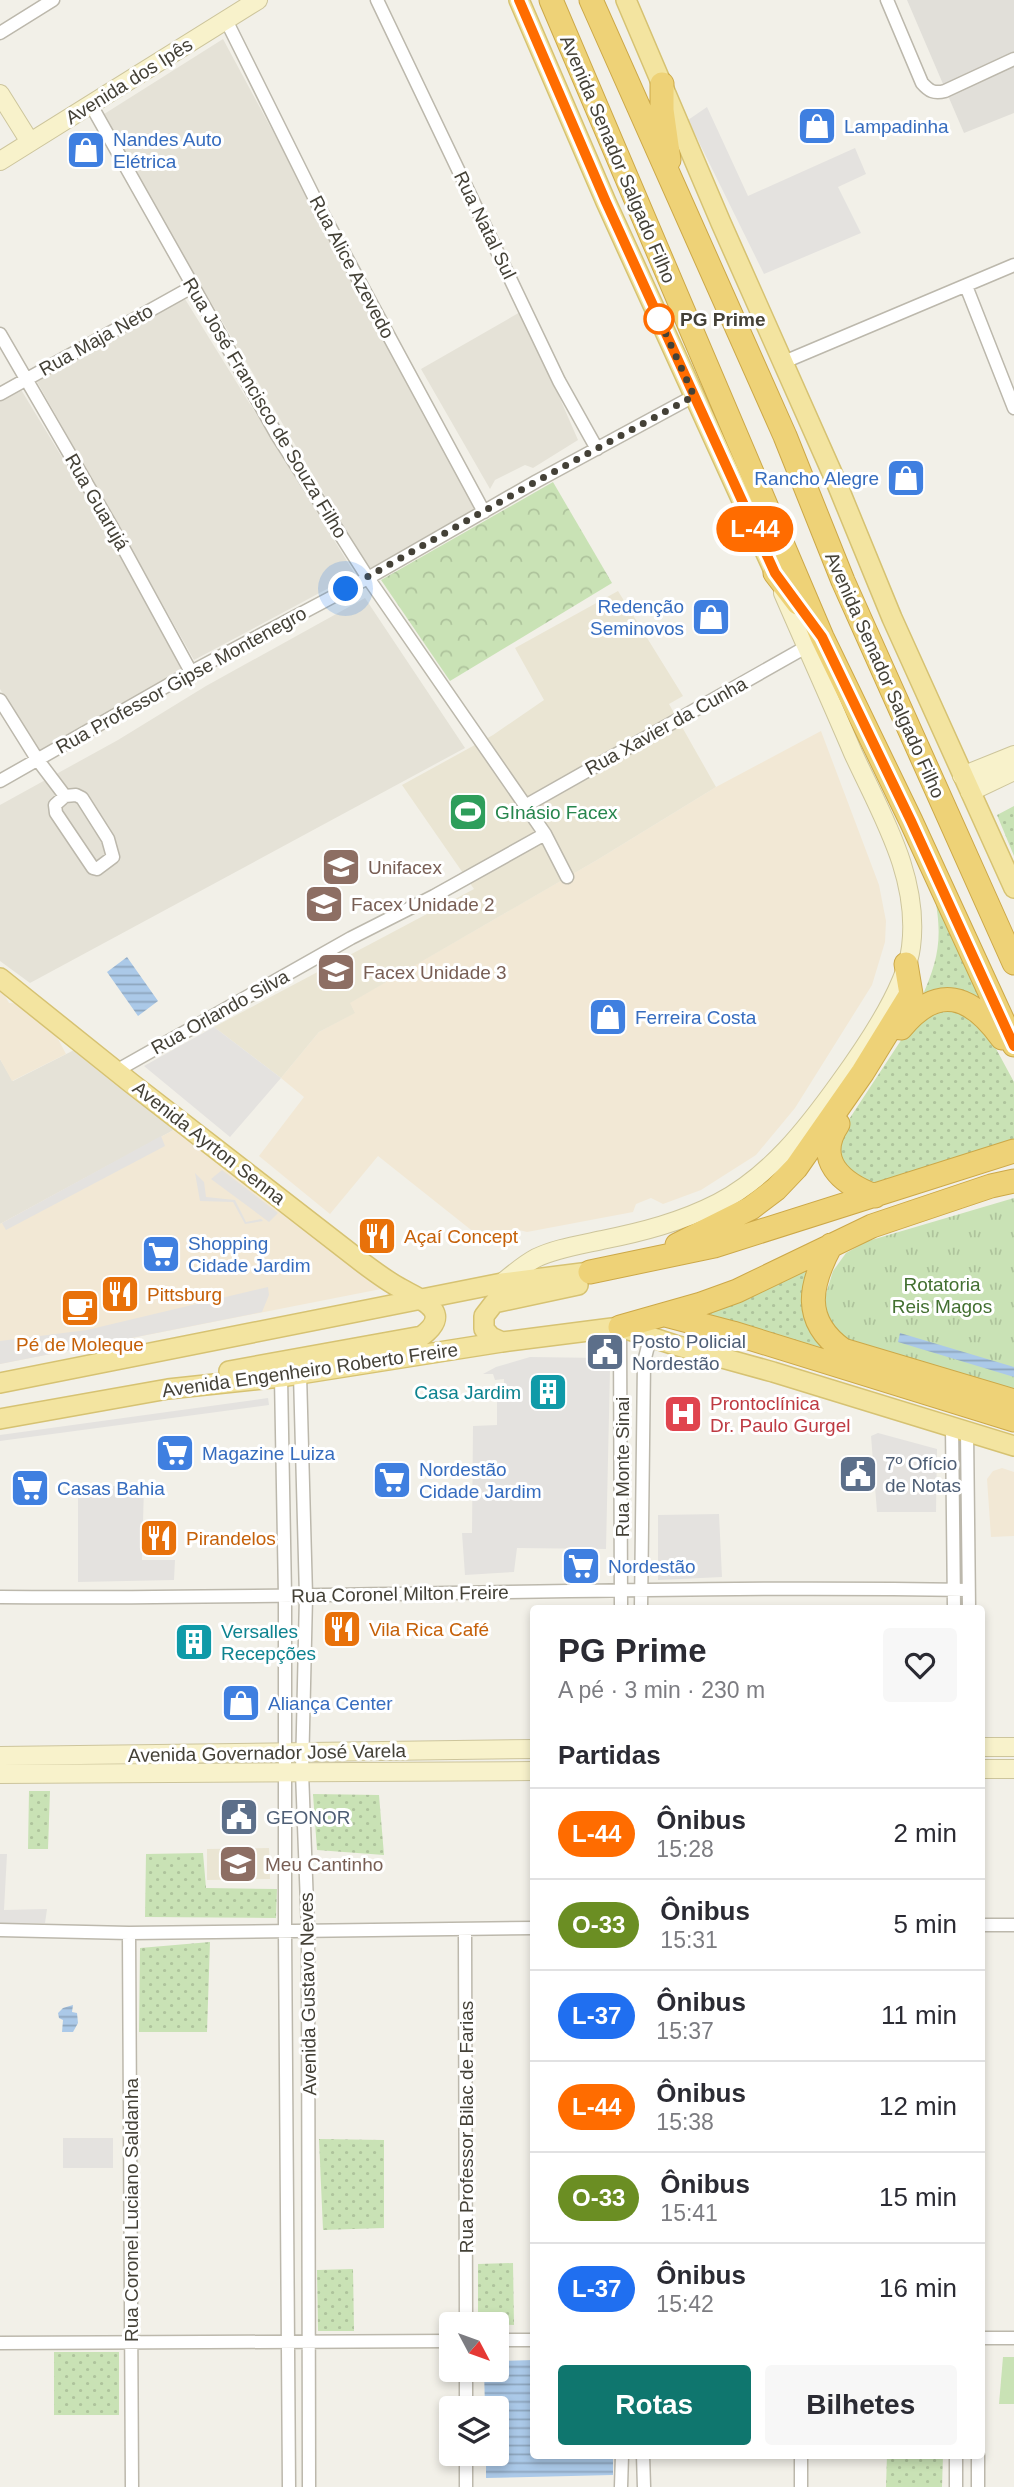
<!DOCTYPE html>
<html lang="pt">
<head>
<meta charset="utf-8">
<style>
	body { margin:0; font-family:Helvetica,sans-serif; background:#f7f7f7; color:#2b2b33; height:100vh; display:flex; flex-direction:column; font-size:26px; white-space:nowrap }
	* { box-sizing:border-box; margin:0 }
	p { font-size:23px; color:#7c7c81 }
	.icon { flex:none; width:38px; height:38px; fill:none; stroke:currentColor; stroke-width:2; stroke-linecap:round; stroke-linejoin:round }
	.map { position:relative; flex:1; overflow:hidden }
	.panel { position:absolute; left:530px; top:1605px; width:455px; height:854px; display:flex; flex-direction:column; background:#fff; border-radius:7px; box-shadow:0 4px 10px #0003 }
	.panel>* { flex:none }
	.badge { padding:0 14px; border-radius:23px; font-size:24px; line-height:46px }
	.needle { width:46px; rotate:131deg }
	.buttons { position:absolute; left:439px; top:2312px; display:grid; gap:14px }
	.buttons a { display:grid; place-items:center; width:70px; height:70px; border-radius:7px; background:#fff; box-shadow:0 4px 10px #0003; font-size:35px }
	.you { position:absolute; width:35px; height:35px; margin:-18px; border:5px solid #fff; border-radius:50%; background:#1a73e8; box-shadow:0 0 0 10px #1a73e833 }
	.map>.badge { position:absolute; translate:-50% -50%; box-shadow:0 0 0 4px #fff }
	h2 { padding:0 28px; font-size:26px; line-height:63px }
	.round { display:grid; place-items:center; flex:none; width:74px; height:74px; border-radius:7px; background:#f7f7f7 }
	.headline { display:flex; align-items:center; justify-content:space-between; height:119px; padding:0 28px }
	h1 { font-size:33px; font-weight:800; line-height:52px }
	.primary-button { display:flex; gap:14px; margin-top:auto; padding:14px 28px }
	.primary-button a { flex:1; height:80px; border-radius:7px; background:#0f766e; color:#fff; font-size:28px; font-weight:800; line-height:80px; text-align:center }
	.primary-button a+a { background:#f7f7f7; color:#2b2b33 }
	ul { padding:0; list-style:none }
	li { display:flex; align-items:center; gap:21px; height:91px; padding:0 28px; border-top:2px solid #e1e1e2 }
	li div { flex:1 }
	li b { display:block; font-size:26px }
	li em { font-style:normal }
	li .badge { min-width:77px; font-weight:700; text-align:center }
	.map>svg:first-child { display:block }
</style>
</head>
<body>
<div class="map">
<svg width="1014" height="2487" viewBox="0 0 1014 2487">
	<defs>
		<pattern id="grass-dots" width="8" height="8" patternUnits="userSpaceOnUse" patternTransform="scale(1.75)"><rect width="8" height="8" fill="#c9e2b5"/><path d="M2 2h.1M6 6h.1" fill="none" stroke="#aec39c" stroke-width="1.8" stroke-linecap="round"/></pattern>
		<pattern id="forest-crowns" width="20" height="18" patternUnits="userSpaceOnUse" patternTransform="scale(1.75)"><rect width="20" height="18" fill="#c9e2b5"/><path d="M2 6a3 3 0 1 1 6 0M12 15a3 3 0 1 1 6 0" fill="none" stroke="#aec39c"/></pattern>
		<pattern id="park-tufts" width="24" height="20" patternUnits="userSpaceOnUse" patternTransform="scale(1.75)"><rect width="24" height="20" fill="#c9e2b5"/><path d="M3 7l-1-3M5 7V3M7 7l1-3M15 17l-1-3M17 17v-4M19 17l1-3" fill="none" stroke="#aec39c"/></pattern>
		<pattern id="water-rules" width="6" height="5" patternUnits="userSpaceOnUse" patternTransform="scale(1.75)"><rect width="6" height="5" fill="#abc9e8"/><path d="M0 2.5h6" fill="none" stroke="#8da5bd"/></pattern>
	</defs>
	<rect width="100%" height="100%" fill="#f2f0e8"/>
	<!-- residential -->
	<path fill="#e5e2d7" d="M223 39 476 508 369 570 101 116Z
		M185 299 355 574 194 660 36 380Z
		M522 311 578 440 533 468 525 465 495 480 490 489 421 369Z
		M20 388 108 533 184 668 39 752 0 689V400Z
		M365 598 465 748 30 983 0 961V805L118 740 206 686Z
		M82 1046 181 1126 0 1224V1059L13 1081Z"/>
	<!-- commercial -->
	<path fill="#f2e8d5" d="M821 731 879 885 886 921 885 942 872 985 795 1108 756 1155 701 1190 663 1204 651 1198 636 1204 633 1212 527 1232 515 1229 491 1234 485 1241 378 1156 330 1214 259 1156 304 1097 281 1078 319 1032 354 1013 349 1003 597 860 716 787Z
		M0 987 9 1003 25 1004 47 1018 66 1054 12 1081 0 1059Z
		M181 1126 385 1285 381 1289 0 1364V1224Z
		M1002 1468 1014 1472V1536L991 1537 987 1479 993 1471Z"/>
	<!-- industrial -->
	<path fill="#e1dfd9" d="M907 0H1014V113L964 133Z"/>
	<!-- education -->
	<path fill="#eae5d3" d="M618 591 683 696 669 704 716 787 597 860 350 1003 355 1013 319 1032 281 1078 214 1027 474 889 402 785 493 735 544 700 515 648Z
		M269 1848 270 1879 207 1880V1849Z"/>
	<!-- grass -->
	<path fill="url(#grass-dots)" d="M1014 806V856L997 815Z
		M934 893 986 1008 921 999C939 959 943 937 934 893Z
		M939 1006 981 1021 1014 1082V1144L879 1184C849 1175 836 1166 840 1133L915 1019Z
		M814 1262 833 1352 697 1319 783 1282Z
		M29 1791H50L48 1849H28Z
		M313 1794 379 1795 384 1855 317 1850Z
		M203 1853 206 1888 277 1889 276 1918 145 1917 146 1854Z
		M210 1942 207 2032H139L140 1948Z
		M319 2139 384 2140V2228L323 2230Z
		M513 2263 514 2325 478 2324V2264Z
		M353 2269 354 2331H318L317 2270Z
		M54 2352H119V2415H54Z
		M887 2455H943L942 2487H886Z"/>
	<!-- forest -->
	<path fill="url(#forest-crowns)" d="M553 482 612 583 450 681 381 580Z"/>
	<!-- park -->
	<path fill="url(#park-tufts)" d="M1014 1198V1393L843 1340 827 1319 825 1297 833 1271 846 1253 868 1241Z"/>
	<!-- pitch -->
	<path fill="#c9e2b5" d="M1003 2357H1014V2404H999Z"/>
	<!-- parking -->
	<path fill="#e4e2df" d="M707 107 748 196 855 148 866 174 838 187 861 233 764 274 688 120Z
		M214 1027 281 1078 230 1137 144 1066Z
		M161 1136 165 1146 6 1230 2 1223Z
		M222 1170 278 1213 269 1222 211 1179Z
		M195 1173 204 1182 206 1197 235 1200 246 1222 261 1219 263 1221 245 1224 233 1202 200 1201Z
		M268 1287 269 1295 262 1312 0 1364V1341L87 1330Z
		M530 1357 602 1358V1370H610L606 1549 517 1548 514 1572 465 1575 462 1533H472L473 1426 497 1425V1387L504 1385V1379L495 1380 493 1374H483L496 1367Z
		M268 1398 269 1405 0 1441V1435Z
		M878 1433 937 1449 936 1512H877L871 1436Z
		M78 1486H144L142 1560H175L174 1580 78 1582Z
		M719 1514 722 1577 658 1580V1515Z
		M0 1854H7L4 1910 47 1909 45 1923H0Z
		M63 2138H113V2168H63Z"/>
	<!-- water -->
	<path fill="url(#water-rules)" d="M127 957 158 1001 138 1016 107 972Z
		M900 1333 1014 1367V1377L898 1342Z
		M73 2005 72 2012 77 2013 78 2023 73 2032H62L63 2020 59 2018 58 2013 63 2008Z
		M534 2360V2455H613V2475L486 2478V2454H497V2408H485L484 2370H497V2361Z"/>
	<g fill="none" stroke-linecap="round" stroke-linejoin="round">
		<!-- street casing -->
		<g stroke="#bcb8ac" stroke-width="15">
			<path id="street" d="M377 0 559 381 597 449
				M887 0 922 83C929 91 934 94 945 91L1014 59
				M226 20 318 205 484 512
				M0 33 53 0
				M91 105 277 435 368 578 545 834 567 877
				M966 286 1014 408
				M0 334 113 529 191 672
				M784 362 1014 265
				M0 394 192 287
				M0 700 37 759 65 796 55 805 56 813 93 868 97 869 113 857 108 839 82 798 76 795 65 796
				M0 781 191 672 368 578 537 481 694 396
				M525 806 806 647
				M116 1071 351 938 434 896 545 834
				M620 1327 621 1608
				M300 1374 306 1596 302 1772 308 1931 309 2487
				M281 1377 285 1596V1931L289 2487
				M952 1426 954 1608
				M967 1431 969 1608
				M0 1597C323 1600 646 1584 968 1590
				M641 1608 644 1362 648 1346 652 1338
				M982 1925H1014
				M0 1930 129 1933 534 1928
				M465 1930 466 2324
				M129 1933 132 2487
				M982 2338H1014
				M497 2340H534
				M0 2343 452 2341
				M466 2408V2370
				M643 2455 644 2487
				M801 2455V2487
				M956 2455V2487
				M978 2455V2487
				M466 2487V2454
				M621 2487 622 2455"/>
		</g>
		<!-- secondary casing -->
		<g stroke="#cdc59c" stroke-width="20">
			<path id="secondary" d="M0 94 30 142
				M0 161 258 0
				M962 776 1014 755
				M970 792 1014 771
				M502 1283C513 1274 523 1265 536 1258 557 1248 580 1245 602 1240 642 1232 681 1222 718 1203 770 1176 807 1128 840 1082 864 1049 906 988 911 947 920 877 881 814 853 753 830 699 806 646 783 593
				M982 1747H1014
				M0 1756 534 1749
				M982 1769H1014
				M0 1774 534 1771"/>
		</g>
		<!-- primary casing -->
		<g stroke="#d6c272" stroke-width="22">
			<path id="primary" d="M519 0 606 202 775 573
				M626 0 721 223 837 484 892 618 1014 888
				M0 978 131 1083 363 1263C375 1272 387 1281 400 1288 419 1299 455 1311 422 1336L229 1371
				M502 1342 491 1337 484 1329V1316L494 1303 578 1285
				M0 1383 502 1283 590 1272
				M0 1419 168 1389 281 1377 502 1342 620 1327 675 1345 773 1372 1014 1446"/>
		</g>
		<!-- highway casing -->
		<g stroke="#cca848" stroke-width="25">
			<path id="highway" d="M551 0 822 637 911 821 1014 1045
				M591 0 785 436 843 581 1014 963
				M662 84V110L669 160
				M775 573 798 603
				M901 1028C938 983 971 995 1002 1038
				M838 1124C814 1160 841 1183 875 1196
				M677 1245 751 1208 776 1189 796 1168 863 1072 911 994 906 964
				M831 1245C810 1284 801 1320 843 1350L1014 1401
				M590 1272 714 1246 1014 1151
				M665 1315 733 1333 1014 1420
				M620 1327 701 1304 737 1291 872 1226 991 1186 1014 1181"/>
		</g>
		<!-- street -->
		<use href="#street" stroke="#fff" stroke-width="12"/>
		<!-- secondary -->
		<use href="#secondary" stroke="#f8f2cb" stroke-width="18"/>
		<!-- primary -->
		<use href="#primary" stroke="#f3e4a0" stroke-width="19"/>
		<!-- highway -->
		<use href="#highway" stroke="#eed277" stroke-width="23"/>
	</g>
	<g fill="none" stroke-linecap="round" stroke-linejoin="round">
		<!-- line casing -->
		<g stroke="#fff" stroke-width="16">
			<path id="line" d="M519 0 606 202 775 573 822 637 911 821 1014 1046"/>
		</g>
		<!-- line -->
		<use href="#line" stroke="#ff6c00" stroke-width="10"/>
		<!-- walk -->
		<path stroke="#444137" stroke-width="7" stroke-dasharray="0 12.6" d="M346 589 537 481 694 396 659 319"/>
	</g>
	<!-- icons -->
	<defs>
		<g id="shop-square" transform="scale(2.0125)"><rect x="-9" y="-9" width="18" height="18" rx="4" fill="#3f7fe0" stroke="#fff"/><path d="M-5-2.5h2.3a2.7 3.5 0 0 1 5.4 0H5L5.5 6h-11ZM-1.5-2.5h3a1.5 2.3 0 0 0-3 0Z" fill="#fff"/></g>
		<g id="stadium-square" transform="scale(2.0125)"><rect x="-9" y="-9" width="18" height="18" rx="4" fill="#2e9e5b" stroke="#fff"/><path d="M0-5a6.5 5 0 1 0 0 10a6.5 5 0 1 0 0-10ZM-3.5-1.8h7v3.6h-7Z" fill="#fff"/></g>
		<g id="university-square" transform="scale(2.0125)"><rect x="-9" y="-9" width="18" height="18" rx="4" fill="#8d6e63" stroke="#fff"/><path d="M0-5L7-2L0 1L-7-2ZM-4 1L0 2.5L4 1V4Q0 6-4 4Z" fill="#fff"/></g>
		<g id="school-square" transform="scale(2.0125)"><rect x="-9" y="-9" width="18" height="18" rx="4" fill="#8d6e63" stroke="#fff"/><path d="M0-5L7-2L0 1L-7-2ZM-4 1L0 2.5L4 1V4Q0 6-4 4Z" fill="#fff"/></g>
		<g id="restaurant-square" transform="scale(2.0125)"><rect x="-9" y="-9" width="18" height="18" rx="4" fill="#e8710a" stroke="#fff"/><path d="M-5-6h1v4h1v-4h1v4h1v-4h1v5L-1.5 .5V6h-2V.5L-5-1ZM5-6V6H3V1.5H1.5Q1.5-4 5-6Z" fill="#fff"/></g>
		<g id="supermarket-square" transform="scale(2.0125)"><rect x="-9" y="-9" width="18" height="18" rx="4" fill="#3f7fe0" stroke="#fff"/><path d="M-6-5.5h2.5l.6 2H6L4.5 2H-2.5L-4.4-4H-6ZM-1.5 3.2a1.3 1.3 0 1 0 .1 0ZM3 3.2a1.3 1.3 0 1 0 .1 0Z" fill="#fff"/></g>
		<g id="cafe-square" transform="scale(2.0125)"><rect x="-9" y="-9" width="18" height="18" rx="4" fill="#e8710a" stroke="#fff"/><path d="M-5.5-4.5H6V0H3Q3 3.5 0 3.5H-2.5Q-5.5 3.5-5.5 0ZM3-3.2v2h1.7v-2ZM-6 4.5H4V6H-6Z" fill="#fff"/></g>
		<g id="civic-square" transform="scale(2.0125)"><rect x="-9" y="-9" width="18" height="18" rx="4" fill="#5c6f8a" stroke="#fff"/><path d="M-.6-6.5H3V-4.5H.6V-3L4-1V1h2V6H-6V1h2V-1L-.6-3ZM-1.2 2.5V6h2.4V2.5Z" fill="#fff"/></g>
		<g id="building-square" transform="scale(2.0125)"><rect x="-9" y="-9" width="18" height="18" rx="4" fill="#0f9aa8" stroke="#fff"/><path d="M-4-6H4V6H1V3H-1V6H-4ZM-2.5-4.3h1.7v1.8h-1.7ZM.8-4.3h1.7v1.8H.8ZM-2.5-1h1.7V.8h-1.7ZM.8-1h1.7V.8H.8Z" fill="#fff"/></g>
		<g id="hospital-square" transform="scale(2.0125)"><rect x="-9" y="-9" width="18" height="18" rx="4" fill="#e0444e" stroke="#fff"/><path d="M-5-5h3v3.5h4V-5h3V5h-3V1.5h-4V5h-3Z" fill="#fff"/></g>
	</defs>
	<g fill-rule="evenodd">
		<use href="#shop-square" x="817" y="126"/>
		<use href="#shop-square" x="86" y="150"/>
		<use href="#shop-square" x="906" y="478"/>
		<use href="#shop-square" x="711" y="617"/>
		<use href="#stadium-square" x="468" y="812"/>
		<use href="#university-square" x="341" y="867"/>
		<use href="#school-square" x="324" y="904"/>
		<use href="#school-square" x="336" y="972"/>
		<use href="#shop-square" x="608" y="1017"/>
		<use href="#restaurant-square" x="377" y="1236"/>
		<use href="#supermarket-square" x="161" y="1254"/>
		<use href="#restaurant-square" x="120" y="1294"/>
		<use href="#cafe-square" x="80" y="1308"/>
		<use href="#civic-square" x="605" y="1352"/>
		<use href="#building-square" x="548" y="1392"/>
		<use href="#hospital-square" x="683" y="1414"/>
		<use href="#supermarket-square" x="175" y="1453"/>
		<use href="#civic-square" x="858" y="1474"/>
		<use href="#supermarket-square" x="392" y="1480"/>
		<use href="#supermarket-square" x="30" y="1488"/>
		<use href="#restaurant-square" x="159" y="1538"/>
		<use href="#supermarket-square" x="581" y="1566"/>
		<use href="#restaurant-square" x="342" y="1629"/>
		<use href="#building-square" x="194" y="1642"/>
		<use href="#shop-square" x="241" y="1703"/>
		<use href="#civic-square" x="239" y="1817"/>
		<use href="#school-square" x="238" y="1864"/>
	</g>
	<!-- markers -->
	<circle fill="#fff" stroke="#ff6c00" stroke-width="3.5" cx="659" cy="319" r="14"/>
	<g text-anchor="middle" dominant-baseline="central" stroke-width="6" stroke-linejoin="round" paint-order="stroke">
		<!-- street labels -->
		<g font-size="19" fill="#444137" stroke="#fff">
			<text transform="translate(129 81) rotate(-32)">Avenida dos Ipês</text>
			<text transform="translate(618 159) rotate(67)">Avenida Senador Salgado Filho</text>
			<text transform="translate(485 225) rotate(64)">Rua Natal Sul</text>
			<text transform="translate(352 267) rotate(62)">Rua Alice Azevedo</text>
			<text transform="translate(96 340) rotate(-29)">Rua Maja Neto</text>
			<text transform="translate(265 408) rotate(59)">Rua José Francisco de Souza Filho</text>
			<text transform="translate(97 502) rotate(60)">Rua Guarujá</text>
			<text transform="translate(885 675) rotate(66)">Avenida Senador Salgado Filho</text>
			<text transform="translate(181 680) rotate(-29)">Rua Professor Gipse Montenegro</text>
			<text transform="translate(666 726) rotate(-29)">Rua Xavier da Cunha</text>
			<text transform="translate(220 1012) rotate(-29)">Rua Orlando Silva</text>
			<text transform="translate(209 1143) rotate(38)">Avenida Ayrton Senna</text>
			<text transform="translate(310 1370) rotate(-8)">Avenida Engenheiro Roberto Freire</text>
			<text transform="translate(622 1467) rotate(-90)">Rua Monte Sinai</text>
			<text transform="translate(400 1594) rotate(-1)">Rua Coronel Milton Freire</text>
			<text transform="translate(267 1753) rotate(-1)">Avenida Governador José Varela</text>
			<text transform="translate(308 1994) rotate(-91)">Avenida Gustavo Neves</text>
			<text transform="translate(466 2127) rotate(-90)">Rua Professor Bilac de Farias</text>
			<text transform="translate(131 2210) rotate(-90)">Rua Coronel Luciano Saldanha</text>
		</g>
		<!-- shop labels -->
		<g font-size="19" fill="#366cbe" stroke="#fff" text-anchor="start">
			<text x="844" y="126">Lampadinha</text>
			<text x="113" y="139">Nandes Auto<tspan x="113" dy="22">Elétrica</tspan></text>
			<text x="879" y="478" text-anchor="end">Rancho Alegre</text>
			<text x="684" y="606" text-anchor="end">Redenção<tspan x="684" dy="22">Seminovos</tspan></text>
			<text x="635" y="1017">Ferreira Costa</text>
			<text x="188" y="1243">Shopping<tspan x="188" dy="22">Cidade Jardim</tspan></text>
			<text x="202" y="1453">Magazine Luiza</text>
			<text x="419" y="1469">Nordestão<tspan x="419" dy="22">Cidade Jardim</tspan></text>
			<text x="57" y="1488">Casas Bahia</text>
			<text x="608" y="1566">Nordestão</text>
			<text x="268" y="1703">Aliança Center</text>
		</g>
		<!-- stop labels -->
		<g font-size="19" font-weight="bold" fill="#444137" stroke="#fff" text-anchor="start">
			<text x="680" y="319">PG Prime</text>
		</g>
		<!-- leisure labels -->
		<g font-size="19" fill="#27864d" stroke="#fff" text-anchor="start">
			<text x="495" y="812">GInásio Facex</text>
		</g>
		<!-- education labels -->
		<g font-size="19" fill="#785e54" stroke="#fff" text-anchor="start">
			<text x="368" y="867">Unifacex</text>
			<text x="351" y="904">Facex Unidade 2</text>
			<text x="363" y="972">Facex Unidade 3</text>
			<text x="265" y="1864">Meu Cantinho</text>
		</g>
		<!-- food labels -->
		<g font-size="19" fill="#c56008" stroke="#fff" text-anchor="start">
			<text x="404" y="1236">Açaí Concept</text>
			<text x="147" y="1294">Pittsburg</text>
			<text x="80" y="1344" text-anchor="middle">Pé de Moleque</text>
			<text x="186" y="1538">Pirandelos</text>
			<text x="369" y="1629">Vila Rica Café</text>
		</g>
		<!-- park labels -->
		<g font-size="19" fill="#437031" stroke="#fff">
			<text x="942" y="1284">Rotatoria<tspan x="942" dy="22">Reis Magos</tspan></text>
		</g>
		<!-- service labels -->
		<g font-size="19" fill="#4e5e75" stroke="#fff" text-anchor="start">
			<text x="632" y="1341">Posto Policial<tspan x="632" dy="22">Nordestão</tspan></text>
			<text x="885" y="1463">7º Ofício<tspan x="885" dy="22">de Notas</tspan></text>
			<text x="266" y="1817">GEONOR</text>
		</g>
		<!-- culture labels -->
		<g font-size="19" fill="#0d838f" stroke="#fff" text-anchor="end">
			<text x="521" y="1392">Casa Jardim</text>
			<text x="221" y="1631" text-anchor="start">Versalles<tspan x="221" dy="22">Recepções</tspan></text>
		</g>
		<!-- health labels -->
		<g font-size="19" fill="#be3a42" stroke="#fff" text-anchor="start">
			<text x="710" y="1403">Prontoclínica<tspan x="710" dy="22">Dr. Paulo Gurgel</tspan></text>
		</g>
	</g>
</svg>
<div class="buttons">
<a><svg class="needle" viewBox="-14 -14 28 28"><path d="M0-13l5 13h-10z" fill="#e53935"/><path d="M0 13l5-13h-10z" fill="#7c7c81"/></svg></a>
<a><svg class="icon" aria-label="layers" viewBox="0 0 24 24"><path d="M12 4l9 5-9 5-9-5zM3 14l9 5 9-5"/></svg></a>
</div>
<div class="you" style="left:346px;top:589px"></div>
<b class="badge" style="left:755px;top:529px;background:#ff6c00;color:#fff">L-44</b>
<section class="panel">
<div class="headline"><div><h1>PG Prime</h1><p>A pé · 3 min · 230 m</p></div><a class="round"><svg class="icon" aria-label="heart" viewBox="0 0 24 24"><path d="M12 20l-8-8c-3-5 5-10 8-4 3-6 11-1 8 4z"/></svg></a></div>
<h2>Partidas</h2>
<ul>
<li><span class="badge" style="background:#ff6c00;color:#fff">L-44</span><div><b>Ônibus</b><p>15:28</p></div><em>2 min</em></li>
<li><span class="badge" style="background:#6b8e23;color:#fff">O-33</span><div><b>Ônibus</b><p>15:31</p></div><em>5 min</em></li>
<li><span class="badge" style="background:#206ff0;color:#fff">L-37</span><div><b>Ônibus</b><p>15:37</p></div><em>11 min</em></li>
<li><span class="badge" style="background:#ff6c00;color:#fff">L-44</span><div><b>Ônibus</b><p>15:38</p></div><em>12 min</em></li>
<li><span class="badge" style="background:#6b8e23;color:#fff">O-33</span><div><b>Ônibus</b><p>15:41</p></div><em>15 min</em></li>
<li><span class="badge" style="background:#206ff0;color:#fff">L-37</span><div><b>Ônibus</b><p>15:42</p></div><em>16 min</em></li>
</ul>
<div class="primary-button"><a>Rotas</a><a>Bilhetes</a></div>
</section>
</div>
</body>
</html>
